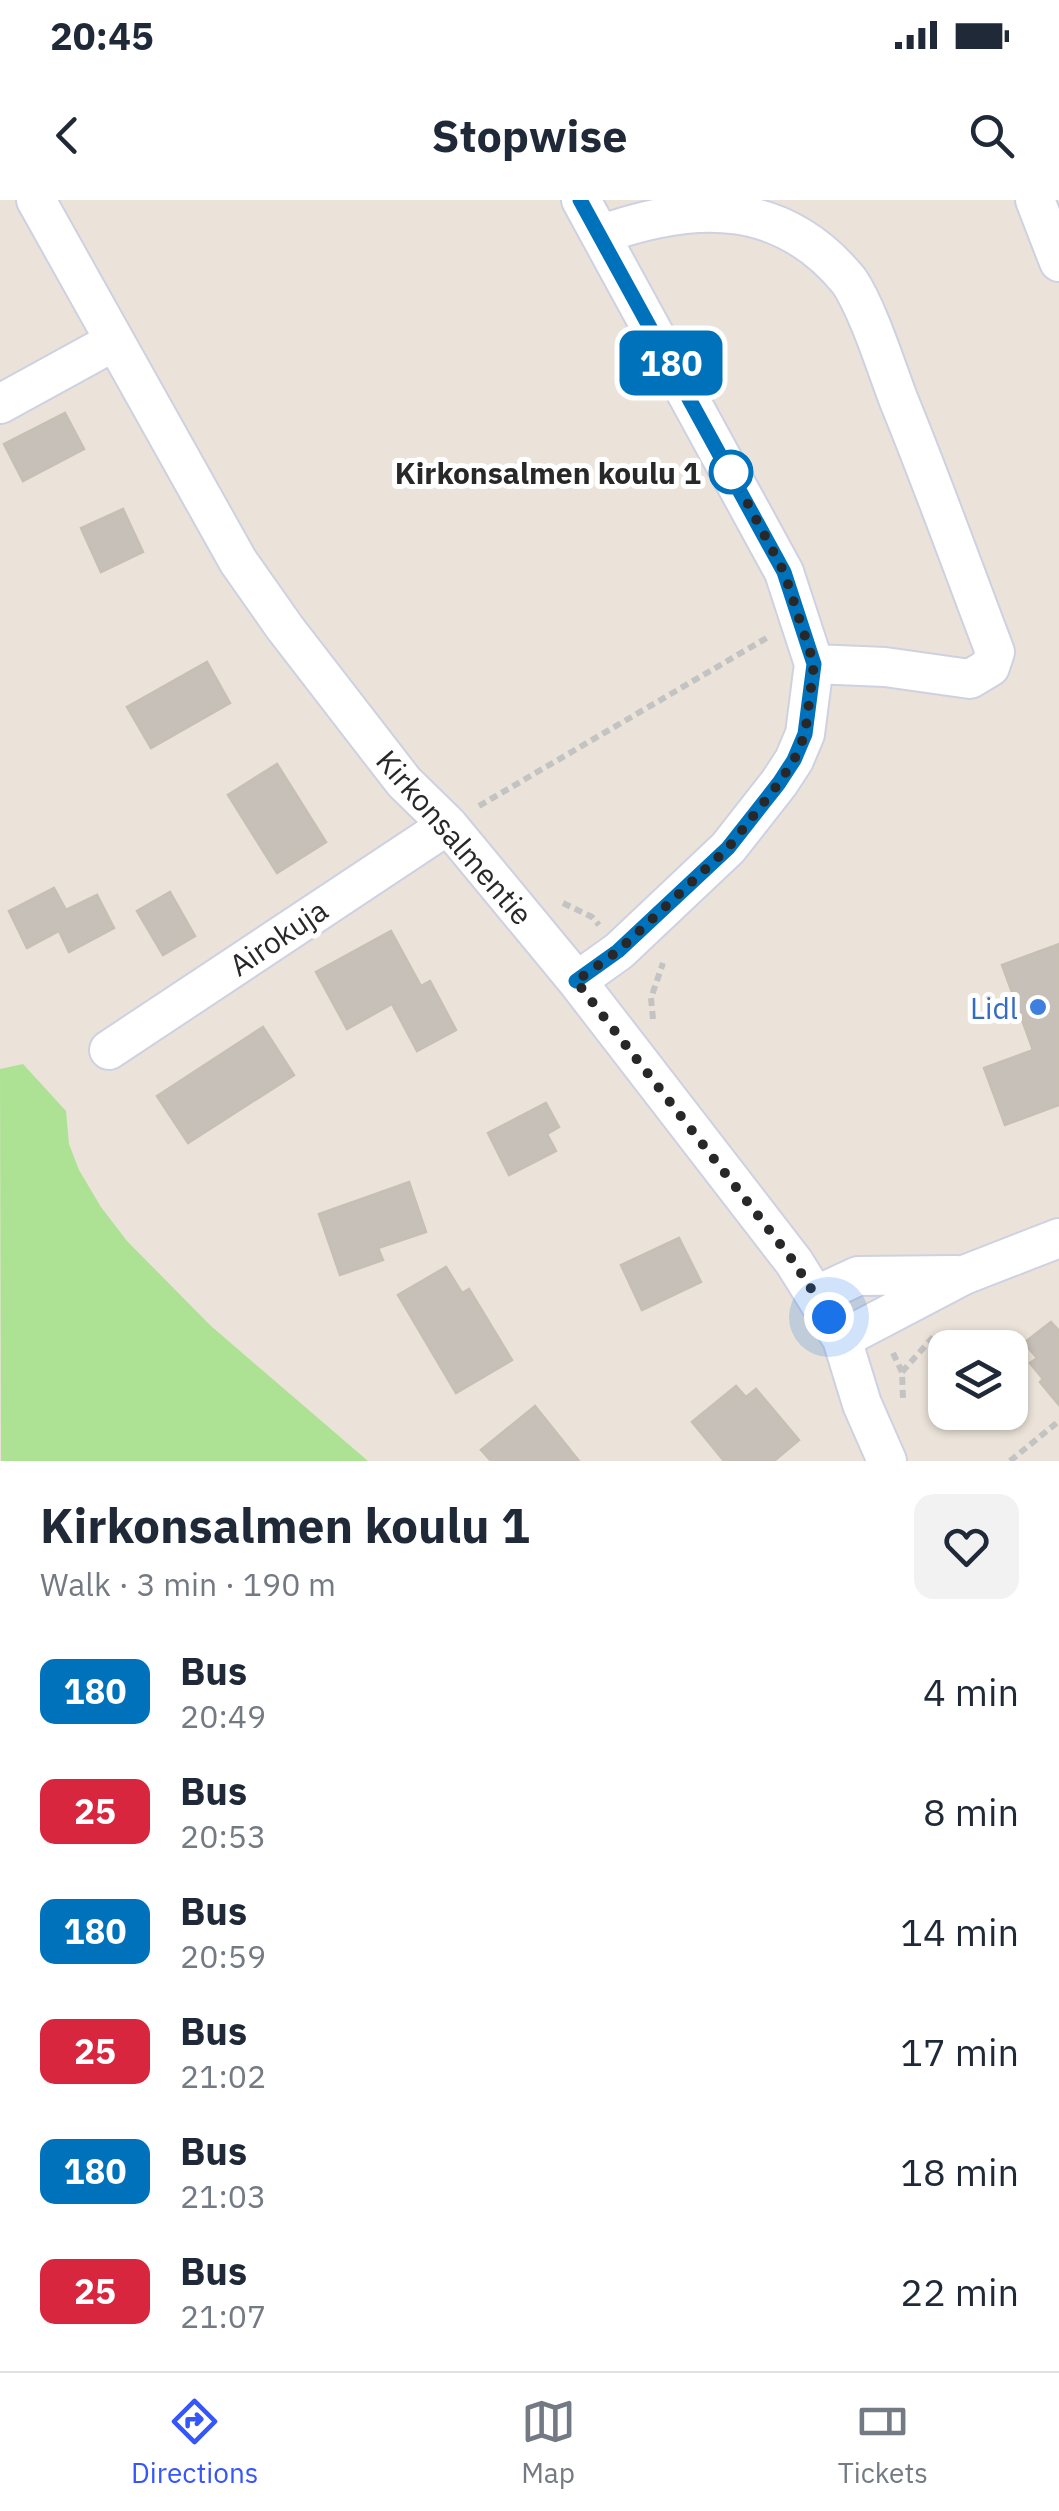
<!DOCTYPE html>
<html lang="en">
<head>
<meta charset="utf-8">
<style>
	body { margin:0; font-family:"IBM Plex Sans",sans-serif; background:#f2f2f3; color:#1f2937; height:100vh; display:flex; flex-direction:column; font-size:38px; white-space:nowrap }
	* { box-sizing:border-box; margin:0 }
	p { font-size:32px; color:#747a83 }
	.icon { flex:none; width:55px; height:55px; fill:none; stroke:currentColor; stroke-width:2; stroke-linecap:round; stroke-linejoin:round }
	.map { position:relative; height:1261px; overflow:hidden }
	.details { display:flex; flex-direction:column; background:#fff; flex:1 }
	.details>* { flex:none }
	.badge { padding:0 20px; border-radius:15px; font-size:35px; line-height:65px }
	.buttons { position:absolute; left:928px; top:1130px; display:grid; gap:20px }
	.buttons a { display:grid; place-items:center; width:100px; height:100px; border-radius:20px; background:#fff; box-shadow:0 2px 8px #0004; font-size:50px }
	.you { position:absolute; width:50px; height:50px; margin:-25px; border:8px solid #fff; border-radius:50%; background:#1a73e8; box-shadow:0 0 0 15px #1a73e833 }
	.map>.badge { position:absolute; translate:-50% -50%; box-shadow:0 0 0 5px #fff }
	.round { display:grid; place-items:center; flex:none; width:105px; height:105px; border-radius:20px; background:#f2f2f3 }
	.head { display:flex; align-items:center; justify-content:space-between; height:170px; padding:0 40px }
	h1 { font-size:48px; font-weight:800; line-height:75px }
	ul { padding:0; list-style:none }
	li { display:flex; align-items:center; gap:30px; height:120px; padding:0 40px }
	li div { flex:1 }
	li b { display:block; font-size:38px }
	li em { font-style:normal }
	li .badge { min-width:110px; font-weight:700; text-align:center }
	.status { display:flex; justify-content:space-between; align-items:center; height:70px; padding:0 50px; background:#fff; direction:ltr }
	.status svg { height:28px; fill:currentColor }
	header { display:flex; justify-content:space-between; align-items:center; height:130px; padding:0 40px; background:#fff; font-size:45px; font-weight:800 }
	.tabs { display:flex; justify-content:space-around; align-items:center; height:140px; border-top:2px solid #e0e1e3; background:#fff; font-size:28px; color:#747a83 }
	.tabs a { display:grid; justify-items:center; gap:5px }
	.tabs .active { color:#3656fa }
	.map>svg:first-child { display:block }
</style>
</head>
<body>
<div class="status"><b>20:45</b><svg viewBox="0 0 49 12"><path d="M0 12V9h3v3zM5 12V6h3v6zM10 12V3h3v9zM15 12V0h3v12zM26 1h20v11H26zM47 4h2v5h-2z"/></svg></div>
<header><svg class="icon" aria-label="back" viewBox="0 0 24 24"><path d="M15 5l-7 7 7 7"/></svg>Stopwise<svg class="icon" aria-label="search" viewBox="0 0 24 24"><circle cx="10" cy="10" r="6"/><path d="M15 15l6 6"/></svg></header>
<div class="map">
<svg width="1059" height="1261" viewBox="0 0 1059 1261">
	<rect width="100%" height="100%" fill="#ebe3d9"/>
	<!-- green -->
	<path fill="#ade294" d="M23 864 66 911 69 944 79 970 101 1007 127 1041 211 1126 368 1261H1L0 869Z"/>
	<!-- building -->
	<path fill="#c6c0b9" stroke="#c6bfb3" stroke-width="2.5" d="M65 213 84 249 23 281 4 244Z
		M123 309 143 352 101 372 81 328Z
		M207 462 230 503 151 548 127 507Z
		M277 564 326 642 277 673 228 595Z
		M54 688 66 710 97 695 114 728 69 752 59 731 27 748 9 711Z
		M170 692 195 736 163 755 137 711Z
		M391 731 421 786 430 781 456 830 417 851 392 804 347 829 316 772Z
		M1059 744V905L1005 925 984 868 1033 850 1002 765Z
		M263 827 294 875 188 943 157 896Z
		M546 903 559 927 547 934 556 951 509 975 488 933Z
		M409 982 426 1032 378 1048 383 1060 340 1075 319 1014Z
		M679 1038 701 1082 642 1110 621 1065Z
		M446 1067 462 1093 469 1089 512 1160 456 1193 398 1095Z
		M1051 1122 1059 1131V1205L1040 1182 1043 1179 1030 1163 1037 1158 1024 1143Z
		M736 1186 746 1197 756 1189 799 1240 774 1261H724L692 1222Z
		M535 1206 579 1261H491L481 1250Z"/>
	<g fill="none" stroke-linecap="round" stroke-linejoin="round">
		<!-- minor casing -->
		<g stroke="#ced1e1" stroke-width="42">
			<path id="minor" d="M36 0 238 361 285 428 404 582 448 625 577 781 794 1062 842 1139 862 1204 887 1261
				M1035 0 1059 62
				M600 35C697 0 783 0 849 81 868 109 886 167 899 201 933 284 963 368 995 452L990 467 970 479 885 467 814 464
				M0 204 113 142
				M577 781 619 751 728 648 779 583 794 560 805 534 814 464 784 372 581 0
				M109 850 448 625
				M817 1095 858 1076 956 1075
				M842 1139 964 1075 1059 1038"/>
		</g>
		<!-- path -->
		<path stroke="#c3c3c3" stroke-width="6" stroke-dasharray="8 5" stroke-linecap="butt" d="M479 606 770 436
			M563 703 592 717 599 725
			M653 819 651 798 663 763
			M893 1153 902 1172 903 1199
			M902 1172 934 1136
			M1010 1261 1059 1221"/>
		<!-- minor -->
		<use href="#minor" stroke="#fff" stroke-width="38"/>
	</g>
	<g fill="none" stroke-linecap="round" stroke-linejoin="round">
		<!-- line casing -->
		<g stroke="#fff" stroke-width="22">
			<path id="line" d="M576 781 618 751 728 648 779 583 794 560 805 534 814 464 784 372 580 0"/>
		</g>
		<!-- line -->
		<use href="#line" stroke="#0072bc" stroke-width="15"/>
		<!-- walk -->
		<path stroke="#282828" stroke-width="10" stroke-dasharray="0 18" d="M731 272 784 372 814 464 805 534 794 560 779 583 728 648 618 751 576 781 794 1062 829 1117"/>
	</g>
	<!-- markers -->
	<circle fill="#fff" stroke="#0072bc" stroke-width="5" cx="731" cy="272" r="20"/>
	<circle fill="#3f7fe0" stroke="#fff" stroke-width="4" cx="1038" cy="807" r="10"/>
	<g text-anchor="middle" dominant-baseline="central" stroke-width="10" stroke-linejoin="round" paint-order="stroke">
		<!-- stop labels -->
		<g font-size="30" font-weight="bold" fill="#282828" stroke="#fff" text-anchor="end">
			<text x="701" y="272">Kirkonsalmen koulu 1</text>
		</g>
		<!-- street labels -->
		<g font-size="30" fill="#282828" stroke="#fff">
			<text transform="translate(455 637) rotate(49)">Kirkonsalmentie</text>
			<text transform="translate(278 737) rotate(-34)">Airokuja</text>
		</g>
		<!-- shop labels -->
		<g font-size="30" fill="#366cbe" stroke="#fff" text-anchor="end">
			<text x="1018" y="807">Lidl</text>
		</g>
	</g>
</svg>
<div class="buttons">
<a><svg class="icon" aria-label="layers" viewBox="0 0 24 24"><path d="M12 4l9 5-9 5-9-5zM3 14l9 5 9-5"/></svg></a>
</div>
<div class="you" style="left:829px;top:1117px"></div>
<b class="badge" style="left:671px;top:163px;background:#0072bc;color:#fff">180</b>
</div>
<section class="details">
<div class="head"><div><h1>Kirkonsalmen koulu 1</h1><p>Walk · 3 min · 190 m</p></div><a class="round"><svg class="icon" aria-label="heart" viewBox="0 0 24 24"><path d="M12 20l-8-8c-3-5 5-10 8-4 3-6 11-1 8 4z"/></svg></a></div>
<ul>
<li><span class="badge" style="background:#0072bc;color:#fff">180</span><div><b>Bus</b><p>20:49</p></div><em>4 min</em></li>
<li><span class="badge" style="background:#d7263d;color:#fff">25</span><div><b>Bus</b><p>20:53</p></div><em>8 min</em></li>
<li><span class="badge" style="background:#0072bc;color:#fff">180</span><div><b>Bus</b><p>20:59</p></div><em>14 min</em></li>
<li><span class="badge" style="background:#d7263d;color:#fff">25</span><div><b>Bus</b><p>21:02</p></div><em>17 min</em></li>
<li><span class="badge" style="background:#0072bc;color:#fff">180</span><div><b>Bus</b><p>21:03</p></div><em>18 min</em></li>
<li><span class="badge" style="background:#d7263d;color:#fff">25</span><div><b>Bus</b><p>21:07</p></div><em>22 min</em></li>
</ul>
</section>
<nav class="tabs">
<a class="active"><svg class="icon" aria-label="directions" viewBox="0 0 24 24"><path d="M12 3l9 9-9 9-9-9zM9 14v-3h6M13 9l2 2-2 2"/></svg>Directions</a>
<a><svg class="icon" aria-label="map" viewBox="0 0 24 24"><path d="M3 6l6-2 6 2 6-2v14l-6 2-6-2-6 2zM9 4v14M15 6v14"/></svg>Map</a>
<a><svg class="icon" aria-label="tickets" viewBox="0 0 24 24"><path d="M3 7h18v10H3zM15 7v10"/></svg>Tickets</a>
</nav>
</body>
</html>
